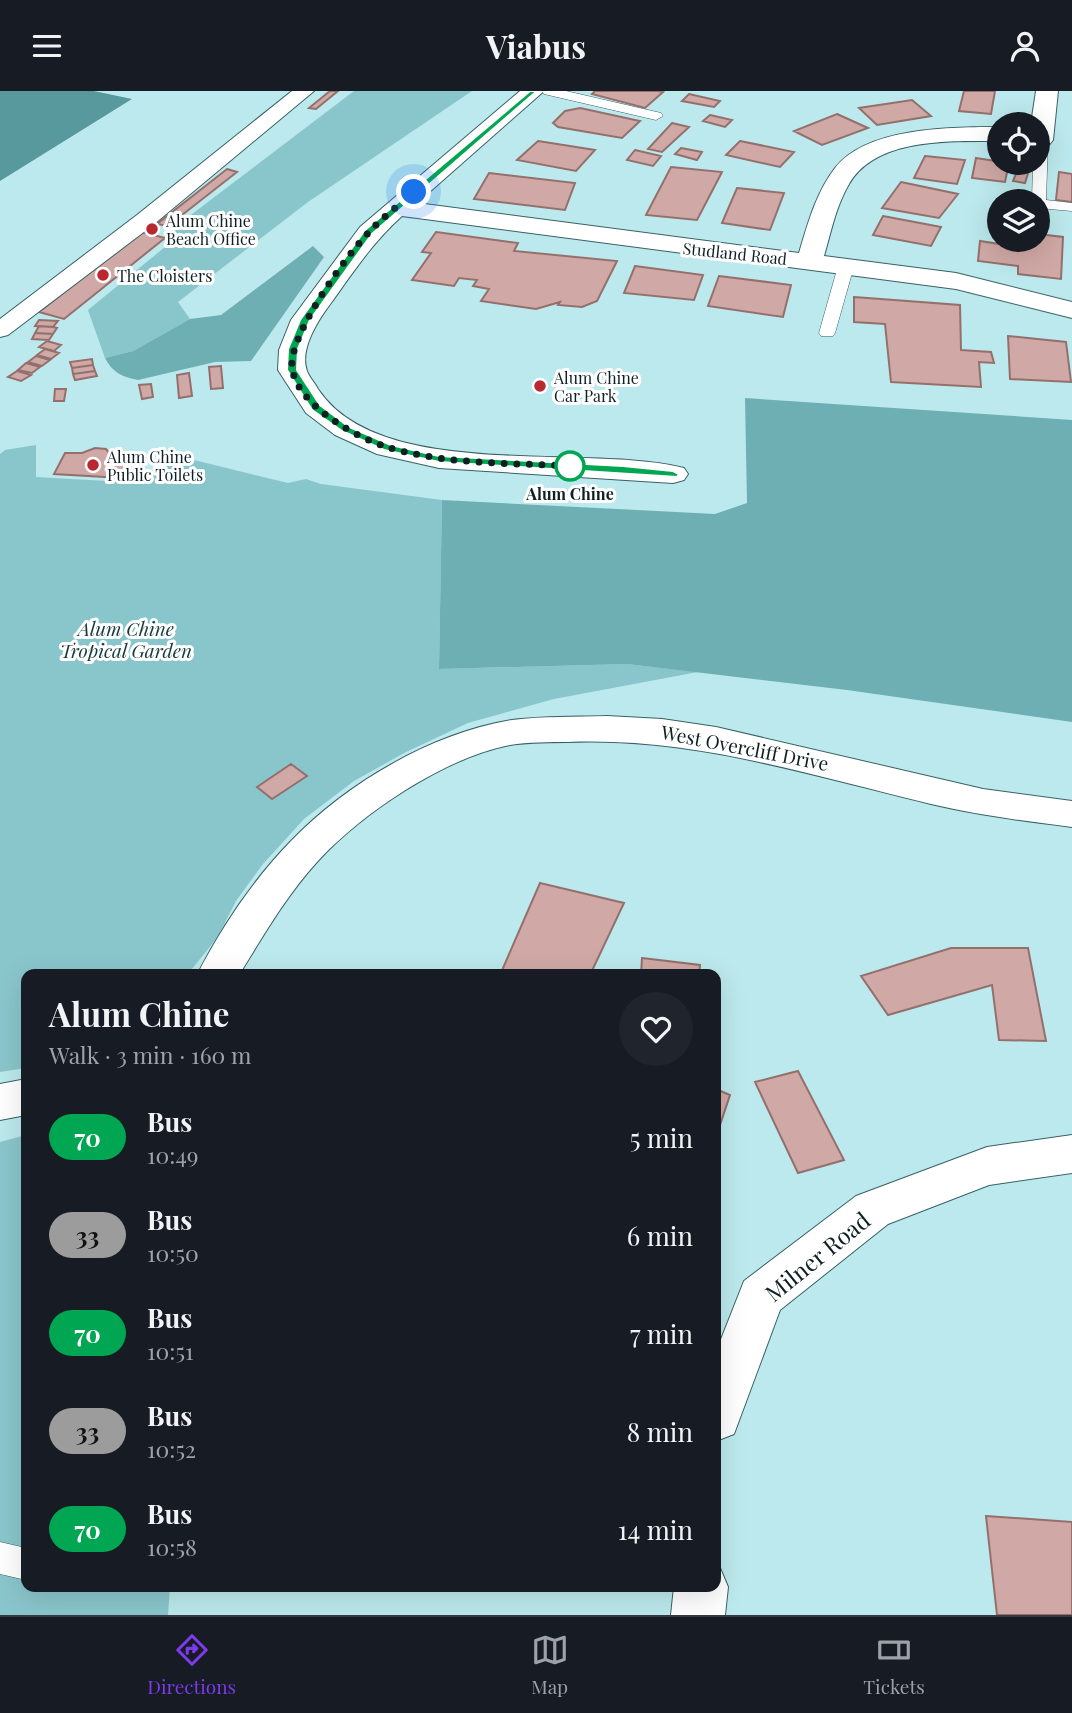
<!DOCTYPE html>
<html lang="en">
<head>
<meta charset="utf-8">
<style>
	body { margin:0; font-family:"Playfair Display",serif; background:#20242c; color:#f1f3f6; height:100vh; display:flex; flex-direction:column; font-size:26px; white-space:nowrap }
	* { box-sizing:border-box; margin:0 }
	p { font-size:23px; color:#9ea1a6 }
	.icon { flex:none; width:38px; height:38px; fill:none; stroke:currentColor; stroke-width:2; stroke-linecap:round; stroke-linejoin:round }
	.map { position:relative; flex:1; overflow:hidden }
	.details { position:absolute; left:21px; top:878px; width:700px; height:623px; display:flex; flex-direction:column; background:#171b24; border-radius:14px; box-shadow:0 7px 28px #0002 }
	.details>* { flex:none }
	.badge { padding:0 14px; border-radius:23px; font-size:24px; line-height:46px }
	.tools { position:absolute; left:987px; top:21px; display:grid; gap:14px }
	.tools a { display:grid; place-items:center; width:63px; height:63px; border-radius:50%; background:#171b24; box-shadow:0 7px 28px #0002; font-size:35px }
	.you { position:absolute; width:35px; height:35px; margin:-18px; border:5px solid #fff; border-radius:50%; background:#1a73e8; box-shadow:0 0 0 10px #1a73e833 }
	.map>.badge { position:absolute; translate:-50% -50%; box-shadow:0 0 0 4px #fff }
	.round { display:grid; place-items:center; flex:none; width:74px; height:74px; border-radius:37px; background:#20242c }
	.overview { display:flex; align-items:center; justify-content:space-between; height:119px; padding:0 28px }
	h1 { font-size:33px; font-weight:700; line-height:52px }
	ul { padding:0; list-style:none }
	li { display:flex; align-items:center; gap:21px; height:98px; padding:0 28px }
	li div { flex:1 }
	li b { display:block; font-size:26px }
	li em { font-style:normal }
	li .badge { min-width:77px; font-weight:700; text-align:center }
	header { display:flex; justify-content:space-between; align-items:center; height:91px; padding:0 28px; background:#171b24; font-size:32px; font-weight:700 }
	.dock { display:flex; justify-content:space-around; align-items:center; height:98px; border-top:2px solid #363941; background:#171b24; font-size:19px; color:#9ea1a6 }
	.dock a { display:grid; justify-items:center; gap:4px }
	.dock .on { color:#7c3aed }
	.map>svg:first-child { display:block }
</style>
</head>
<body>
<header><svg class="icon" aria-label="menu" viewBox="0 0 24 24"><path d="M4 6h16M4 12h16M4 18h16"/></svg>Viabus<svg class="icon" aria-label="person" viewBox="0 0 24 24"><circle cx="12" cy="8" r="4"/><path d="M4 21q1-7 8-7t8 7"/></svg></header>
<div class="map">
<svg width="1072" height="1524" viewBox="0 0 1072 1524">
	<rect width="100%" height="100%" fill="#bce9ed"/>
	<!-- green -->
	<path fill="#89c6cb" d="M354 0H472L308 111 178 211 190 228 133 260 105 267 88 219 176 147 175 136Z
		M36 354V386L125 391 175 370 190 368 288 392 306 388 321 393 442 409 439 578 627 573 698 581 554 608 468 632 406 661 354 690 304 728 263 773 236 810 217 847 187 884H26V977L0 981V363L5 359Z
		M26 1044V1496H170L168 1524H0V1051Z"/>
	<!-- forest -->
	<path fill="#6eafb4" d="M313 155 324 166 251 270 215 271 138 289C122 286 112 281 105 267L133 260 190 228 221 224Z
		M745 307 1072 329V631L847 599 627 573 439 578 442 409 715 423 747 412Z"/>
	<!-- water -->
	<path fill="#58999e" d="M0 0H94L132 8 0 90Z"/>
	<!-- building -->
	<path fill="#d0a9a6" stroke="#94706d" stroke-width="2" d="M330 0H338L316 18 309 17Z
		M595 0H658L663 1 645 17 592 3Z
		M964 0H995L991 23 959 20Z
		M689 3 720 10 714 16 682 10Z
		M912 9 931 25 877 34 859 17Z
		M580 17 640 30 622 47 558 36 553 32 565 20Z
		M837 23 868 37 822 54 794 40Z
		M710 24 732 29 725 36 703 30Z
		M672 32 689 36 662 61 648 58Z
		M538 50 595 59 576 80 517 69Z
		M740 50 794 61 780 76 726 64Z
		M681 57 702 61 697 69 675 63Z
		M635 59 661 65 653 75 627 69Z
		M925 65 965 69 957 93 914 87Z
		M976 67 1009 72 1005 91 972 87Z
		M1020 73 1030 76 1025 92 1013 90Z
		M671 76 722 81 697 129 646 124Z
		M227 78 237 81 168 135 157 133Z
		M1059 81 1072 83V111L1056 109Z
		M489 82 575 92 565 119 474 108Z
		M901 91 958 103 939 127 882 117Z
		M737 97 784 102 770 139 722 132Z
		M883 125 941 136 931 155 873 144Z
		M141 141 165 147 64 228 39 221Z
		M436 141 518 152 514 160 617 170 597 210 582 216 558 214 560 211 536 218 481 210 489 198 473 195 477 189 459 187 454 195 412 189 431 162 422 161Z
		M1038 143 1063 146 1061 188 1018 183V175L978 170 980 150 1006 154 1007 149H1038Z
		M635 175 703 184 694 209 624 202Z
		M719 185 791 194 783 226 708 215Z
		M854 206 960 214 961 259 991 261 994 272 979 271 981 296 891 291 885 233 854 231Z
		M39 229 58 230 53 236 35 235Z
		M39 235 53 236 57 237 53 243 35 242Z
		M35 242 53 243 49 249 32 248Z
		M1008 245 1066 251 1071 291 1010 288Z
		M47 250 61 254 54 260 39 256Z
		M45 258 59 262 51 268 37 264Z
		M36 265 50 269 42 275 28 271Z
		M92 268 93 274 72 277 70 271Z
		M26 272 40 276 32 282 18 279Z
		M93 274 95 280 73 283 72 277Z
		M221 275 223 297 211 298 209 276Z
		M17 280 31 284 21 290 8 286Z
		M95 280 97 285 75 289 73 283Z
		M189 282 192 305 179 307 177 284Z
		M151 293 153 306 142 308 139 294Z
		M55 298H66L64 310H54Z
		M95 357 106 358 111 364 131 365 122 387 54 383 65 362H82Z
		M291 673 307 685 272 708 257 696Z
		M540 792 624 812 590 884H500Z
		M951 857H1028L1046 950 999 949 992 894 888 924 861 885Z
		M642 867 700 874 699 884H641Z
		M798 980 844 1069 798 1082 755 991Z
		M716 998 730 1004 716 1046Z
		M986 1425 1072 1431V1524H997Z"/>
	<g fill="none" stroke-linecap="round" stroke-linejoin="round">
		<!-- service casing -->
		<g stroke="#386164" stroke-width="1">
			<path id="service" d="M542 0H566L661 22 663 25 656 29 544 3Z
				M1041 45 1048 49 1046 109 1072 112V120L1038 117V110H1032L1033 72H1038V46Z
				M846 170 854 175 835 242 833 245H821L819 242 838 175Z
				M0 1451 26 1457V1489L0 1483Z"/>
		</g>
		<!-- pedestrian casing -->
		<g stroke="#386164" stroke-width="2">
			<path id="pedestrian" d="M292 0H314L153 134 8 244 0 246V228L137 124Z"/>
		</g>
		<!-- minor casing -->
		<g stroke="#386164" stroke-width="2">
			<path id="minor" d="M520 0H544L417 112 799 162C808 132 816 102 835 77 867 36 951 36 999 36V50C952 50 876 46 849 93 836 115 831 141 824 165L956 182 1072 211V227L956 198 402 125C373 151 354 180 331 212 319 228 299 258 307 280 309 286 315 292 318 298 380 392 585 352 684 377L688 383 684 389 673 392 439 377 377 363 335 344 306 322 278 279 279 259 291 229 360 136Z
				M1036 0H1058L1053 49 1049 54 1038 55V33H1031Z
				M607 625 662 628 716 636 983 698 1072 710V736C1024 730 978 724 931 713 810 684 694 646 568 651 549 651 528 651 510 654 444 667 362 722 317 771 286 805 263 845 239 884H197C221 837 254 788 291 750 347 692 432 642 512 629 543 625 576 626 607 625Z
				M26 988V1024L0 1029V993Z
				M1072 1044V1082L989 1094 888 1133 780 1219 734 1343 716 1350V1261L744 1190 856 1105 987 1056Z
				M716 1475 720 1477 728 1496 725 1524H671L674 1496H716Z"/>
		</g>
		<!-- service -->
		<use href="#service" fill="#fff" fill-rule="evenodd"/>
		<!-- pedestrian -->
		<use href="#pedestrian" fill="#fff" fill-rule="evenodd"/>
		<!-- minor -->
		<use href="#minor" fill="#fff" fill-rule="evenodd"/>
	</g>
	<!-- line -->
	<path fill="#00a651" stroke="#fff" stroke-width="2" d="M530 0H537L372 143 310 229 298 258 297 279 320 314 349 336 391 354 439 365 623 375 673 380 679 383 677 386 439 371 384 359 342 340 312 319 287 279 288 258 300 229 365 139Z"/>
	<g fill="none" stroke-linecap="round" stroke-linejoin="round">
		<!-- walk -->
		<path stroke="#0f2022" stroke-width="7" stroke-dasharray="0 12.6" d="M414 101C399 114 383 126 370 140 347 163 289 244 292 276 295 313 358 348 390 357 450 374 513 372 575 375H570"/>
	</g>
	<!-- markers -->
	<g fill="#b92932" stroke="#fff" stroke-width="2.5">
		<circle cx="152" cy="138" r="7"/>
		<circle cx="103" cy="184" r="7"/>
		<circle cx="540" cy="295" r="7"/>
		<circle cx="93" cy="374" r="7"/>
	</g>
	<circle fill="#fff" stroke="#00a651" stroke-width="3.5" cx="570" cy="375" r="14"/>
	<g text-anchor="middle" dominant-baseline="central" stroke-width="6" stroke-linejoin="round" paint-order="stroke">
		<!-- far-poi labels -->
		<g font-size="16" fill="#0f2022" stroke="#fff" text-anchor="start">
			<text x="166" y="129">Alum Chine<tspan x="166" dy="18">Beach Office</tspan></text>
			<text x="117" y="184">The Cloisters</text>
			<text x="554" y="286">Alum Chine<tspan x="554" dy="18">Car Park</tspan></text>
			<text x="107" y="365">Alum Chine<tspan x="107" dy="18">Public Toilets</tspan></text>
		</g>
		<!-- far-street labels -->
		<g font-size="16" fill="#0f2022" stroke="#fff">
			<text transform="translate(735 162) rotate(6)">Studland Road</text>
		</g>
		<!-- far-stop labels -->
		<g font-size="16" font-weight="bold" fill="#0f2022" stroke="#fff">
			<text x="570" y="402">Alum Chine</text>
		</g>
		<!-- park labels -->
		<g font-size="19" font-style="italic" fill="#18393c" stroke="#fff">
			<text x="126" y="537">Alum Chine<tspan x="126" dy="22">Tropical Garden</tspan></text>
		</g>
		<!-- street labels -->
		<g font-size="19" fill="#0f2022" stroke="#fff">
			<text transform="translate(745 656) rotate(11)">West Overcliff Drive</text>
		</g>
		<!-- near-street labels -->
		<g font-size="23" fill="#0f2022" stroke="#fff">
			<text transform="translate(817 1165) rotate(-39)">Milner Road</text>
		</g>
	</g>
</svg>
<div class="tools">
<a><svg class="icon" aria-label="locate" viewBox="0 0 24 24"><circle cx="12" cy="12" r="6"/><path d="M12 2v4M12 18v4M2 12h4M18 12h4"/></svg></a>
<a><svg class="icon" aria-label="layers" viewBox="0 0 24 24"><path d="M12 4l9 5-9 5-9-5zM3 14l9 5 9-5"/></svg></a>
</div>
<div class="you" style="left:414px;top:101px"></div>
<section class="details">
<div class="overview"><div><h1>Alum Chine</h1><p>Walk · 3 min · 160 m</p></div><a class="round"><svg class="icon" aria-label="heart" viewBox="0 0 24 24"><path d="M12 20l-8-8c-3-5 5-10 8-4 3-6 11-1 8 4z"/></svg></a></div>
<ul>
<li><span class="badge" style="background:#00a651;color:#fff">70</span><div><b>Bus</b><p>10:49</p></div><em>5 min</em></li>
<li><span class="badge" style="background:#9d9c9c;color:#111">33</span><div><b>Bus</b><p>10:50</p></div><em>6 min</em></li>
<li><span class="badge" style="background:#00a651;color:#fff">70</span><div><b>Bus</b><p>10:51</p></div><em>7 min</em></li>
<li><span class="badge" style="background:#9d9c9c;color:#111">33</span><div><b>Bus</b><p>10:52</p></div><em>8 min</em></li>
<li><span class="badge" style="background:#00a651;color:#fff">70</span><div><b>Bus</b><p>10:58</p></div><em>14 min</em></li>
</ul>
</section>
</div>
<nav class="dock">
<a class="on"><svg class="icon" aria-label="directions" viewBox="0 0 24 24"><path d="M12 3l9 9-9 9-9-9zM9 14v-3h6M13 9l2 2-2 2"/></svg>Directions</a>
<a><svg class="icon" aria-label="map" viewBox="0 0 24 24"><path d="M3 6l6-2 6 2 6-2v14l-6 2-6-2-6 2zM9 4v14M15 6v14"/></svg>Map</a>
<a><svg class="icon" aria-label="tickets" viewBox="0 0 24 24"><path d="M3 7h18v10H3zM15 7v10"/></svg>Tickets</a>
</nav>
</body>
</html>
